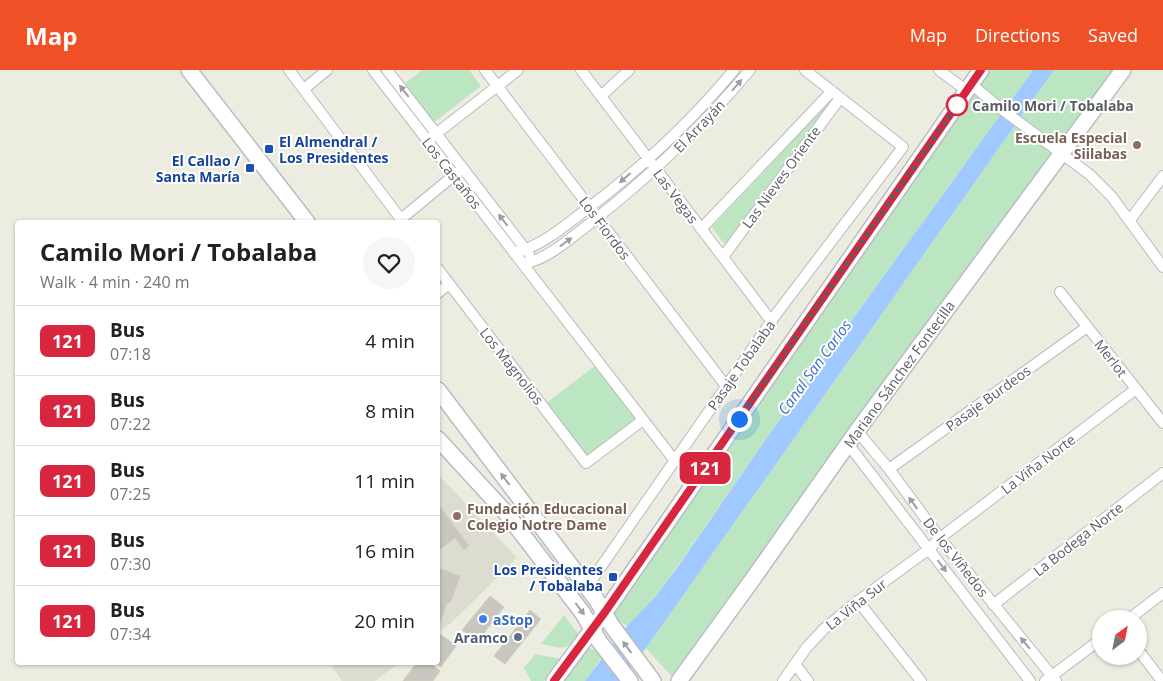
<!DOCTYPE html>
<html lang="en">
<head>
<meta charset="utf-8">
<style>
	body { margin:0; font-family:"Open Sans",sans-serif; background:#f6f6f6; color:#202124; height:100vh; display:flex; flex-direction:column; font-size:19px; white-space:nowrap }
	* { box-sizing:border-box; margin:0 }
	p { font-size:16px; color:#757577 }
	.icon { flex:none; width:28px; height:28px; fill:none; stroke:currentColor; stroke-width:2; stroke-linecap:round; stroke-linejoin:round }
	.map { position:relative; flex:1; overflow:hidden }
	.panel { position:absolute; left:15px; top:150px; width:425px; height:445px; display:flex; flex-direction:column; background:#fff; border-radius:5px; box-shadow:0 1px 4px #0004 }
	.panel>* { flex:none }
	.badge { padding:0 10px; border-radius:8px; font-size:18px; line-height:32px }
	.needle { width:32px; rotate:32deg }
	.buttons { position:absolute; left:1092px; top:540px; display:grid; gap:10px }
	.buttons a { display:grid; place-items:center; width:55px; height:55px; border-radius:50%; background:#fff; box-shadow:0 1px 4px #0004; font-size:25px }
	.you { position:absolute; width:25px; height:25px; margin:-12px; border:4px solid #fff; border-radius:50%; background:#1a73e8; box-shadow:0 0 0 8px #1a73e833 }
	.map>.badge { position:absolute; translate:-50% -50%; box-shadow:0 0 0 2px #fff }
	.round { display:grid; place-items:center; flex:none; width:52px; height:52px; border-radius:26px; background:#f6f6f6 }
	.overview { display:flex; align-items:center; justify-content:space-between; height:85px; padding:0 25px }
	h1 { font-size:24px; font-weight:700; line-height:38px }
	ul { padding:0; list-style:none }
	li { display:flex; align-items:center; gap:15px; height:70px; padding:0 25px; border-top:1px solid #e0e0e0 }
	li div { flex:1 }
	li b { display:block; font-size:19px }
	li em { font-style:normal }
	li .badge { min-width:55px; font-weight:700; text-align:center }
	header { display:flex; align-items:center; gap:30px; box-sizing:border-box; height:70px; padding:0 25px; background:#ef5025; color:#fff }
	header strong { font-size:24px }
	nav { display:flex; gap:28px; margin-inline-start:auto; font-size:18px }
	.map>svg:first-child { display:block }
</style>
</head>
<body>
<header>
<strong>Map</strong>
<nav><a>Map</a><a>Directions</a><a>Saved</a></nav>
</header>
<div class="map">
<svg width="1163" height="611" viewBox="0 0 1163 611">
	<rect width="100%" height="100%" fill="#edece1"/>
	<!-- education -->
	<path fill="#dddcd0" d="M438 404 517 488 451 553 438 563Z
		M330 593H329H399L375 611H342Z"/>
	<!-- green -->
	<path fill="#bce6c2" d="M422 0H469L481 16 433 53 403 15Z
		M991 0H1033L766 369 677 497 656 526 627 556 615 548V540L657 477 927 87Z
		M1054 0H1114L674 609 646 578Z
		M832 29 725 175 712 157Z
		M596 295 637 347 586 387 545 334Z
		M564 545 579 565C566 582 561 578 541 574Z
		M589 578 599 582 601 589 585 611H561Z
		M535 584 561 589 544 611H531L524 598Z"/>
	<!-- water -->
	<path fill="#9fc9ff" d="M1033 0H1054L646 578 620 611H585L627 556 656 526 677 498 766 369Z"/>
	<!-- building -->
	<path fill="#c8c6be" stroke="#d2cfbf" d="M438 434 469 476 464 480 455 468 438 481Z
		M439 498 460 506 451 531 447 533 440 553 438 552Z
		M490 526 504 537 477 572 462 560Z
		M530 540 541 549 505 594 494 586Z
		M439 563 456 576 441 597 434 592H438Z
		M417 592H429L440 601 433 611H403Z"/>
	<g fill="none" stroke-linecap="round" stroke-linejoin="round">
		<!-- street casing -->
		<g stroke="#b9bbc1" stroke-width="12">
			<path id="street" d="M289 0 403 152
				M373 0 675 391
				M387 0 529 184
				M485 0 726 316
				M581 0 772 252
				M939 0 967 21
				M971 14 1000 38 1089 104 1112 127 1163 197
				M304 19 327 0
				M601 26 629 0
				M432 67 518 0
				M401 149 458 102
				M1130 150 1163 106
				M701 159 832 21
				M514 183C541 176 562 158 583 142 638 101 690 53 734 0
				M723 187 840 28
				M523 194C548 189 568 170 588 155 647 109 701 58 750 0
				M438 199 586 393 643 350
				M1060 222 1163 353
				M438 223 449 214
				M857 361 889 399 940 468 1056 611
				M848 374 1030 611
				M889 399 1087 257
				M587 517 777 243 903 77 805 0
				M858 531 921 611
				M993 535 1163 403
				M1129 549 1163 523
				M1139 581 1162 611
				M795 594 808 611
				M783 611 807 577 825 558 858 531 929 479 940 468 1136 319
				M1045 611 1101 569"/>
		</g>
		<!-- secondary casing -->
		<g stroke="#babcc4" stroke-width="18">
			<path id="secondary" d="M189 0 307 152
				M438 320 596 529 612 556 653 611
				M438 369 506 443 582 542 599 571 630 611
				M554 611 605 542 981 0
				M679 611 755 506 857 361 1123 0"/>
		</g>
		<!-- street -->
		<use href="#street" stroke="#fff" stroke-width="10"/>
		<!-- secondary -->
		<use href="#secondary" stroke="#fff" stroke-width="15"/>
	</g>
	<!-- one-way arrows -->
	<defs><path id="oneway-solid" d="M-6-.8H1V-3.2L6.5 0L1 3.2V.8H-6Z" transform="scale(1.25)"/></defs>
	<g fill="#9c9ea1">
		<use href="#oneway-solid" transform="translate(737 15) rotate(-49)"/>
		<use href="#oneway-solid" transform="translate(404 21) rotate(-128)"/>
		<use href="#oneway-solid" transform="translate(625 108) rotate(139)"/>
		<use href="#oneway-solid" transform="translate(503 150) rotate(-127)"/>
		<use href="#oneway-solid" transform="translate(566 172) rotate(-36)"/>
		<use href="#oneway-solid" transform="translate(505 409) rotate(-127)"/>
		<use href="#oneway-solid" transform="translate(913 433) rotate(-126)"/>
		<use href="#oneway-solid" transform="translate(942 496) rotate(53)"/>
		<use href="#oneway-solid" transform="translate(580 539) rotate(53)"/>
		<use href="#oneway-solid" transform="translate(1025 573) rotate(-130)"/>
		<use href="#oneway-solid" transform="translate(627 577) rotate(-126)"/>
	</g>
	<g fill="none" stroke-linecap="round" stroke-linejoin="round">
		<!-- line casing -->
		<g stroke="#fff" stroke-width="11">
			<path id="line" d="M554 611 605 542 981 0"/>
		</g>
		<!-- line -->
		<use href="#line" stroke="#d7263d" stroke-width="8"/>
		<!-- walk -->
		<path stroke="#5a5d63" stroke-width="5" stroke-dasharray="0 9" d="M739 349 957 35"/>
	</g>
	<!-- markers -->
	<circle fill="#fff" stroke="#d7263d" stroke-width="2.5" cx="957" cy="35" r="10"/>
	<g fill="#8d6e63" stroke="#fff" stroke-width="2">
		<circle cx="1137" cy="75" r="5"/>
		<circle cx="457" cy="446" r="5"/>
	</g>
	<g fill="#1a4fb4" stroke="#fff" stroke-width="2">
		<rect x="264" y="74" width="10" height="10" rx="2.5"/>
		<rect x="245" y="93" width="10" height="10" rx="2.5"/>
		<rect x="608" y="502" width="10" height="10" rx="2.5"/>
	</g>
	<circle fill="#3f7fe0" stroke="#fff" stroke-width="2" cx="483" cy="549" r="5"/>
	<circle fill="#5c6f8a" stroke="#fff" stroke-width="2" cx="518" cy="567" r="5"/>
	<g text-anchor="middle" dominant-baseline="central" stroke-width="4" stroke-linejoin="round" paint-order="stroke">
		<!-- stop labels -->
		<g font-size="14" font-weight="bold" fill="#5a5d63" stroke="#fff" text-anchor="start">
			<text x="972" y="35">Camilo Mori / Tobalaba</text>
		</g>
		<!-- street labels -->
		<g font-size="14" fill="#5a5d63" stroke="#fff">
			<text transform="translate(699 56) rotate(-46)">El Arrayán</text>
			<text transform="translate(452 103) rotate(52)">Los Castaños</text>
			<text transform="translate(781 107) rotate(-54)">Las Nieves Oriente</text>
			<text transform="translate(676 126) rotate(53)">Las Vegas</text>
			<text transform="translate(605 158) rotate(53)">Los Fiordos</text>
			<text transform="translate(1111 288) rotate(52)">Merlot</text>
			<text transform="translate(741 295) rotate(-55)">Pasaje Tobalaba</text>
			<text transform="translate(512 296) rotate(52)">Los Magnolios</text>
			<text transform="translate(899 304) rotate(-54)">Mariano Sánchez Fontecilla</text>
			<text transform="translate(988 328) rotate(-36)">Pasaje Burdeos</text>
			<text transform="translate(1038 394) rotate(-37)">La Viña Norte</text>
			<text transform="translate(1078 469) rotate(-38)">La Bodega Norte</text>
			<text transform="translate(956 487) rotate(52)">De los Viñedos</text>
			<text transform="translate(856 534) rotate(-38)">La Viña Sur</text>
		</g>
		<!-- education labels -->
		<g font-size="14" font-weight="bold" fill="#785e54" stroke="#fff" text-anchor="end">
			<text x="1127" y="67">Escuela Especial<tspan x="1127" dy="16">Siilabas</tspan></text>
			<text x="467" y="438" text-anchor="start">Fundación Educacional<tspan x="467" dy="16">Colegio Notre Dame</tspan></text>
		</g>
		<!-- transit labels -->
		<g font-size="14" font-weight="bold" fill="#164399" stroke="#fff" text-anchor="end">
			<text x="279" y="71" text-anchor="start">El Almendral /<tspan x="279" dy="16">Los Presidentes</tspan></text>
			<text x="240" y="90">El Callao /<tspan x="240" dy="16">Santa María</tspan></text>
			<text x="603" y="499">Los Presidentes<tspan x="603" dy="16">/ Tobalaba</tspan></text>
		</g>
		<!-- shop labels -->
		<g font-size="14" font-weight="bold" fill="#366cbe" stroke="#fff" text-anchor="start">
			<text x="493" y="549">aStop</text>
		</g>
		<!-- service labels -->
		<g font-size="14" font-weight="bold" fill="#4e5e75" stroke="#fff" text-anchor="end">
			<text x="508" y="567">Aramco</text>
		</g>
		<!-- water labels -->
		<g font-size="15" font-style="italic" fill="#3e6ec7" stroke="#fff">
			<text transform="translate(814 297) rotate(-54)">Canal San Carlos</text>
		</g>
	</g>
</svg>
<div class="buttons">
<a><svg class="needle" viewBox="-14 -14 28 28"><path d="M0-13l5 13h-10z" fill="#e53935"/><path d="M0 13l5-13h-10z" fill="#757577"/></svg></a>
</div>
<div class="you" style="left:739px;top:349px"></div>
<b class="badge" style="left:705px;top:398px;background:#d7263d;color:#fff">121</b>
<section class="panel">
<div class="overview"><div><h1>Camilo Mori / Tobalaba</h1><p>Walk · 4 min · 240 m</p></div><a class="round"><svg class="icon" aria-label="heart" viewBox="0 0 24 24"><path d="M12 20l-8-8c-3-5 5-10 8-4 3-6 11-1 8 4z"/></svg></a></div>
<ul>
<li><span class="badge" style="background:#d7263d;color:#fff">121</span><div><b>Bus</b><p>07:18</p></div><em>4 min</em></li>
<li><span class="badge" style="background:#d7263d;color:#fff">121</span><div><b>Bus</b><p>07:22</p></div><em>8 min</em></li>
<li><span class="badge" style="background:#d7263d;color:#fff">121</span><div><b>Bus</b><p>07:25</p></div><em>11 min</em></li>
<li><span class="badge" style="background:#d7263d;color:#fff">121</span><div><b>Bus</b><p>07:30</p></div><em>16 min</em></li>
<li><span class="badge" style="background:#d7263d;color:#fff">121</span><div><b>Bus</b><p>07:34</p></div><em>20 min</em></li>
</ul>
</section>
</div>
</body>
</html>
